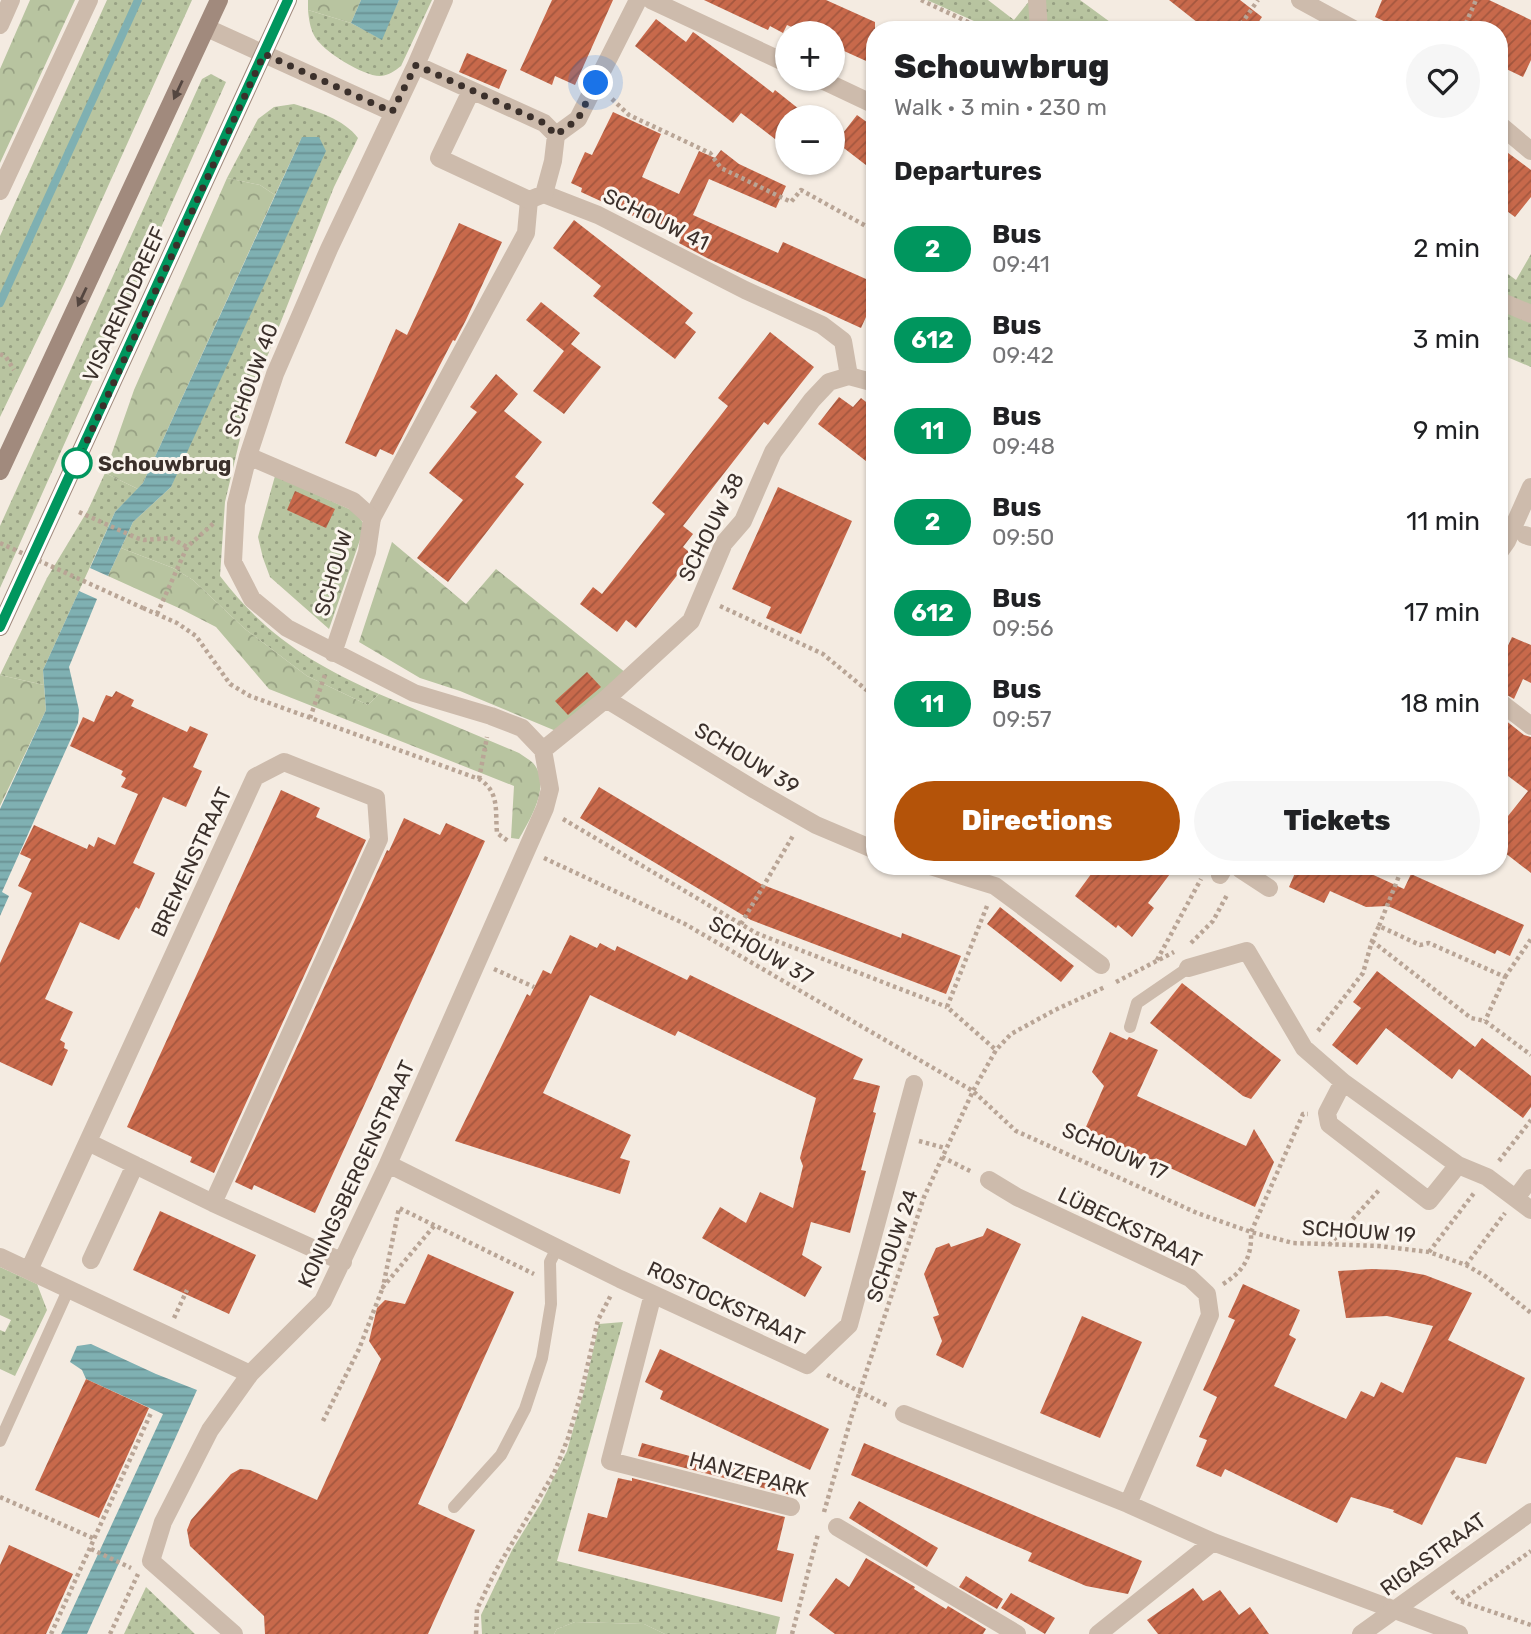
<!DOCTYPE html>
<html lang="en">
<head>
<meta charset="utf-8">
<style>
	body { margin:0; font-family:Rubik,sans-serif; background:#f6f6f6; color:#202124; height:100vh; display:flex; flex-direction:column; font-size:26px; white-space:nowrap }
	* { box-sizing:border-box; margin:0 }
	p { font-size:23px; color:#757577 }
	.icon { flex:none; width:38px; height:38px; fill:none; stroke:currentColor; stroke-width:2; stroke-linecap:round; stroke-linejoin:round }
	.map { position:relative; flex:1; overflow:hidden }
	.panel { position:absolute; left:866px; top:21px; width:642px; height:854px; display:flex; flex-direction:column; background:#fff; border-radius:28px; box-shadow:0 2px 5px #0004 }
	.panel>* { flex:none }
	.badge { padding:0 14px; border-radius:23px; font-size:24px; line-height:46px }
	.fabs { position:absolute; left:775px; top:21px; display:grid; gap:14px }
	.fabs a { display:grid; place-items:center; width:70px; height:70px; border-radius:50%; background:#fff; box-shadow:0 2px 5px #0004; font-size:35px }
	.you { position:absolute; width:35px; height:35px; margin:-18px; border:5px solid #fff; border-radius:50%; background:#1a73e8; box-shadow:0 0 0 10px #1a73e833 }
	.map>.badge { position:absolute; translate:-50% -50%; box-shadow:0 0 0 4px #fff }
	h2 { padding:0 28px; font-size:26px; line-height:63px }
	.round { display:grid; place-items:center; flex:none; width:74px; height:74px; border-radius:37px; background:#f6f6f6 }
	.head { display:flex; align-items:center; justify-content:space-between; height:119px; padding:0 28px }
	h1 { font-size:33px; font-weight:800; line-height:52px }
	.button { display:flex; gap:14px; margin-top:auto; padding:14px 28px }
	.button a { flex:1; height:80px; border-radius:42px; background:#b45309; color:#fff; font-size:28px; font-weight:800; line-height:80px; text-align:center }
	.button a+a { background:#f6f6f6; color:#202124 }
	ul { padding:0; list-style:none }
	li { display:flex; align-items:center; gap:21px; height:91px; padding:0 28px }
	li div { flex:1 }
	li b { display:block; font-size:26px }
	li em { font-style:normal }
	li .badge { min-width:77px; font-weight:700; text-align:center }
	.map>svg:first-child { display:block }
</style>
</head>
<body>
<div class="map">
<svg width="1531" height="1634" viewBox="0 0 1531 1634">
	<defs>
		<pattern id="grass-dots" width="8" height="8" patternUnits="userSpaceOnUse" patternTransform="scale(1.75)"><rect width="8" height="8" fill="#b8c4a0"/><path d="M2 2h.1M6 6h.1" fill="none" stroke="#97a083" stroke-width="1.8" stroke-linecap="round"/></pattern>
		<pattern id="forest-crowns" width="20" height="18" patternUnits="userSpaceOnUse" patternTransform="scale(1.75)"><rect width="20" height="18" fill="#b8c4a0"/><path d="M2 6a3 3 0 1 1 6 0M12 15a3 3 0 1 1 6 0" fill="none" stroke="#97a083"/></pattern>
		<pattern id="water-rules" width="6" height="5" patternUnits="userSpaceOnUse" patternTransform="scale(1.75)"><rect width="6" height="5" fill="#7fb0b2"/><path d="M0 2.5h6" fill="none" stroke="#699091"/></pattern>
		<pattern id="building-hatch" width="6" height="6" patternUnits="userSpaceOnUse" patternTransform="scale(1.75)"><rect width="6" height="6" fill="#c8694b"/><path d="M-1 1l2-2M0 6l6-6M5 7l2-2" fill="none" stroke="#a4573f"/></pattern>
	</defs>
	<rect width="100%" height="100%" fill="#f4ebe1"/>
	<!-- grass -->
	<path fill="url(#grass-dots)" d="M107 0H192L64 284 0 417V236Z
		M399 0H432L401 66C395 71 389 75 381 76 364 77 323 51 315 37 310 28 309 20 308 10L351 23 381 39Z
		M927 0H988L1014 20 1030 0H1080L1121 30H994Z
		M211 74 226 82 0 588V526L202 79Z
		M294 104C316 111 344 119 358 138L334 187 248 405 225 502 220 576C266 636 311 663 379 694L368 705 307 676 245 629 193 580 173 568 121 548 133 522 171 487 302 137 275 195 260 185 227 178 258 119 274 107Z
		M1531 254V367L1500 354V268L1516 280Z
		M105 473 138 489 115 512 43 670 44 685 0 675 47 578 88 510Z
		M275 476 356 512 363 523 361 537 329 629 270 577 263 558 258 537Z
		M0 1267 37 1284 47 1310 15 1376 0 1369V1330L5 1332 11 1320 0 1315Z
		M623 1322 557 1561 780 1617 776 1634H665L644 1624 575 1622 557 1629 554 1634H482L481 1615 512 1550 541 1503 567 1451 584 1391 599 1324Z
		M146 1587 195 1634H124Z"/>
	<!-- forest -->
	<path fill="url(#forest-crowns)" d="M30 0H75L0 163V69Z
		M308 0H361L351 23 308 10Z
		M227 178 260 185 275 195 143 483 138 489 105 473 134 390Z
		M392 542 466 604 496 569 626 673 556 731 460 691 420 678 359 642Z
		M121 548 173 568 193 580 245 629 307 676 368 705 379 694 519 753C523 756 529 759 533 763 552 785 530 819 519 839L511 838 514 786 269 689 216 627 181 609 108 576Z
		M0 675 44 685 46 710 0 806Z"/>
	<!-- park -->
	<path fill="#b8c4a0" d="M575 1622 644 1624 665 1634H554L557 1629Z"/>
	<!-- water -->
	<path fill="url(#water-rules)" d="M361 0H399L382 40 351 23Z
		M302 137H319L326 151 171 487 133 522 108 576 90 568 115 512 143 483Z
		M79 591 97 599 69 667 79 710 78 723 2 892 9 896 0 916V809L46 710 43 670Z
		M91 1344 156 1374 197 1390 87 1634H61L163 1414 86 1379 82 1370 70 1362 77 1346Z"/>
	<g fill="none" stroke-linecap="round" stroke-linejoin="round">
		<!-- stream -->
		<path stroke="#7fb0b2" stroke-width="8" d="M0 303 138 0"/>
	</g>
	<!-- building -->
	<path fill="url(#building-hatch)" d="M552 0H613L575 85 555 76 552 85 520 70Z
		M704 0H826L875 22V65L833 46V33H805L787 25 783 33 770 26 768 30Z
		M1169 0H1240L1262 17 1253 30H1207Z
		M1382 0H1489L1531 20V60L1523 77 1500 66V30H1403L1375 17Z
		M656 19 686 42 693 32 696 34 773 93 775 90 809 117H788V149L741 113 733 123 635 46Z
		M467 53 507 70 499 89 459 72Z
		M613 112 661 134 642 177 679 194 699 151 715 158 721 150 739 164 786 186 776 208 709 179 693 215 778 253 783 242 875 283V321L866 317 861 328 707 258 679 243 681 238 581 192 582 188 571 183 585 152 592 155Z
		M857 115 875 128V172L836 142Z
		M1500 147 1531 170V197L1515 217 1500 206Z
		M574 220 693 313 685 323 696 332 675 359 593 296 601 286 553 248Z
		M459 223 502 242 466 320 455 341 453 340 393 455 380 449 376 457 345 443 396 329 407 335Z
		M541 302 580 333 571 344 601 367 564 414 533 391 564 351 526 320Z
		M770 332 814 367 768 425 764 422 683 526 693 534 683 547 693 555 636 628 626 620 617 632 580 604 593 587 602 594 665 514 652 503 728 406 718 398Z
		M496 374 518 394 504 411 542 442 515 477 524 484 448 582 417 558 463 500 429 473 477 412 470 407Z
		M839 397 853 407 861 398 875 409V468L818 424Z
		M778 487 852 521 801 634 766 618 771 607 732 589Z
		M295 491 335 509 326 528 287 510Z
		M1512 637 1531 645V683L1523 679 1514 699 1500 691V663Z
		M587 672 601 687 568 715 555 701Z
		M116 691 134 700 131 706 187 732 190 726 208 734 193 767 202 771 186 807 163 797 133 863 155 873 139 909 136 907 119 940 80 922 45 999 73 1012 60 1040 65 1043 64 1048 68 1050 52 1086 0 1062V963L32 893 18 886 31 859 20 854 34 825 87 849 89 844 94 847 98 837 115 845 138 794 121 787 126 778 121 775 123 771 70 746 83 717 94 722 106 695 112 697Z
		M1500 716 1524 735 1531 737V873L1500 849V826L1528 791 1500 770Z
		M599 787 761 884 901 938 902 933 961 956 946 994 751 920 580 818Z
		M281 790 320 808 316 817 366 840 214 1173 190 1162 192 1157 127 1127Z
		M404 818 440 835 446 823 485 841 315 1213 254 1185 252 1190 235 1182 387 850 389 851Z
		M1097 866H1176L1148 903 1154 908 1132 937 1118 925 1116 928 1075 896Z
		M1298 866H1354L1404 889 1411 874 1524 925 1510 956 1497 950 1495 954 1388 906 1366 907 1330 891 1324 903 1289 887Z
		M1000 907 1074 966 1061 982 987 924Z
		M570 935 597 948 600 943 615 951 617 946 687 980 690 975 863 1059 853 1079 880 1086 873 1112 876 1113 861 1170 866 1171 850 1233 811 1222 802 1255 822 1267 805 1297 702 1238 720 1207 746 1223 760 1192 793 1208 803 1166 800 1158 816 1098 678 1031 675 1036 590 995 543 1093 631 1135 620 1158 630 1161 620 1194 455 1141 527 994 530 996 543 970 551 974Z
		M1377 971 1475 1047 1482 1038 1531 1076V1107L1523 1118 1459 1069 1452 1079 1386 1028 1357 1065 1332 1045 1361 1008 1353 1002Z
		M1182 983 1281 1060 1251 1099 1243 1096 1150 1023Z
		M1110 1032 1127 1040 1129 1037 1158 1050 1137 1096 1246 1146 1254 1129 1274 1162 1255 1207 1085 1129 1104 1086 1092 1072Z
		M160 1211 256 1255 229 1314 133 1270Z
		M987 1228 1021 1244 963 1368 936 1355 942 1341 933 1317 939 1315 924 1274 936 1248 949 1243 951 1247 983 1236Z
		M428 1254 514 1292 418 1504 475 1530 428 1634H265L264 1616 190 1546 187 1530 191 1520 231 1474 240 1469 250 1470 317 1500 381 1359 369 1341 377 1308 385 1300 405 1304Z
		M1372 1269 1397 1270 1425 1275 1472 1293 1448 1340 1525 1378 1486 1464 1456 1457 1422 1525 1393 1512 1394 1510 1351 1497 1337 1523 1225 1469 1221 1477 1196 1466 1207 1440 1199 1437 1217 1397 1203 1390 1235 1320 1228 1317 1243 1284 1300 1310 1289 1335 1296 1339 1274 1386 1346 1419 1361 1391 1374 1397 1381 1382 1403 1393 1433 1326 1387 1316 1346 1318 1338 1271Z
		M1082 1316 1142 1342 1100 1438 1040 1413Z
		M660 1349 829 1429 810 1470 660 1399 663 1391 645 1382Z
		M86 1379 149 1408 99 1518 35 1490Z
		M642 1443 792 1484 790 1495 638 1456Z
		M864 1443 1142 1561 1128 1594 1086 1586 1028 1561 1032 1553 851 1475Z
		M618 1478 632 1481V1478L785 1517 777 1550 794 1554 782 1602 578 1551 588 1513 607 1518Z
		M859 1501 938 1548 927 1567 849 1518Z
		M9 1545 73 1574 46 1634H0V1565Z
		M866 1558 915 1587 914 1589 946 1609 948 1606 986 1629 983 1634H835L809 1615 836 1578 849 1587Z
		M966 1576 1003 1599 997 1609 959 1587Z
		M1193 1588 1203 1601 1220 1590 1239 1615 1250 1607 1269 1634H1158L1147 1620Z
		M1011 1593 1055 1618 1045 1634 1001 1608Z"/>
	<g fill="none" stroke-linecap="round" stroke-linejoin="round">
		<!-- path -->
		<path stroke="#b9a596" stroke-width="4.5" stroke-dasharray="3.5 3.5" stroke-linecap="butt" d="M921 0 985 30
			M1237 30 1258 0
			M1463 30 1476 0
			M612 99 629 115 710 153 721 168 791 202 801 190 875 231
			M0 354 6 357 14 370
			M79 512 137 538 144 540 171 538 187 547
			M1500 579 1506 571
			M720 606 823 654 875 697
			M143 608 177 623 196 636 230 684 250 696 479 779C500 792 495 811 497 833L508 841
			M157 614 187 547 214 523
			M310 718 326 672
			M479 779 487 737
			M563 819 756 933 947 1007
			M544 858 685 924 973 1091 1016 1131 1197 1213 1251 1232 1293 1243 1379 1246 1429 1252 1466 1265 1485 1276 1531 1313
			M987 906 947 1007 996 1050
			M741 924 794 834
			M1379 926 1403 866
			M1372 941 1471 1018 1485 1021 1531 1055
			M1191 943 1213 921 1227 895
			M1157 960 1201 879
			M494 969 534 987
			M1505 977 1531 939
			M1116 982 1174 952
			M1318 1031 1363 973 1372 941 1379 926 1420 945 1429 943 1505 977 1485 1021
			M919 1141 945 1148
			M942 1157 972 1172
			M1499 1161 1531 1120
			M434 1226 383 1287 399 1208 534 1274
			M1329 1245 1380 1189
			M1429 1252 1474 1193
			M1466 1265 1505 1213
			M1223 1284C1244 1271 1252 1257 1251 1232L1303 1114H1308
			M174 1318 187 1290
			M827 1375 888 1406
			M323 1421 359 1349 383 1287
			M0 1497 95 1539
			M824 1512 852 1415 924 1197 973 1091 996 1050 1011 1034 1055 1010 1105 987
			M91 1549 131 1568
			M1452 1591 1460 1601 1531 1625
			M1461 1601 1531 1551
			M51 1634 151 1413
			M110 1634 138 1574
			M476 1634 477 1609 496 1570 554 1473 568 1438 581 1394 598 1320 611 1295
			M792 1634 818 1534"/>
		<!-- service -->
		<path stroke="#cdbbac" stroke-width="12" d="M1130 1027 1137 1003 1188 968
			M0 1441 69 1288
			M454 1507 501 1455 525 1409 542 1358 551 1304 550 1262 557 1248"/>
		<!-- pedestrian -->
		<path stroke="#cdbbac" stroke-width="18" d="M651 0 788 64
			M1037 0 1039 30
			M0 25 11 0
			M820 79 875 105
			M556 135 578 119 638 0
			M544 194 598 215 745 290 822 325 843 341 849 376
			M372 518 526 233 529 200
			M1525 535 1531 537
			M1500 702 1531 726
			M1240 869 1269 888"/>
		<!-- minor -->
		<path stroke="#cdbbac" stroke-width="18" d="M444 0 416 65 329 249 275 374 248 456 236 504 233 562 252 599 287 628 414 693 491 716 522 728 543 750
			M1300 0 1355 30
			M207 28 392 112
			M416 65 544 123 556 135 553 161 544 194 529 200 439 158 471 91
			M1500 125 1531 151
			M0 191 89 0
			M1500 301 1531 314
			M248 456 353 501 372 518 367 552 333 653
			M1500 551 1507 541 1531 487
			M606 699 755 790 816 825 875 850
			M543 750 606 699 691 621 724 543 743 521 773 452 812 400 829 382 849 376 875 383
			M930 866 995 886 1101 965
			M1220 875 1225 866
			M1188 968 1247 951 1304 1048 1343 1082 1458 1165 1487 1177 1531 1210
			M1343 1082 1327 1113 1329 1124 1429 1201 1458 1165
			M88 1142 213 1203 343 1262
			M388 1164 620 1279 807 1365 849 1325 914 1084
			M989 1180 1017 1197 1190 1278 1207 1294 1210 1315 1128 1504
			M1516 1198 1531 1178
			M0 1257 250 1374
			M91 1260 135 1165
			M29 1270 255 777 284 762 376 798 379 839 213 1203
			M653 1294 610 1461 791 1507
			M904 1414 1128 1504 1213 1542 1459 1634
			M837 1527 1017 1634
			M234 1634 151 1561 163 1522 210 1430 250 1374 323 1301 388 1164 545 808 550 789 543 750
			M1098 1634 1213 1542"/>
		<!-- tertiary -->
		<path stroke="#cdbbac" stroke-width="18" d="M1361 1634 1531 1512"/>
		<!-- secondary -->
		<path stroke="#a18a7d" stroke-width="18" d="M0 471 219 0
			M0 627 288 0"/>
		<!-- path-bridge -->
		<path stroke="#b9a596" stroke-width="4.5" stroke-dasharray="3.5 3.5" stroke-linecap="butt" d="M0 543 143 608"/>
	</g>
	<!-- one-way arrows -->
	<defs><path id="oneway-solid" d="M-6-.8H1V-3.2L6.5 0L1 3.2V.8H-6Z" transform="scale(1.75)"/></defs>
	<g fill="#544640">
		<use href="#oneway-solid" transform="translate(178 90) rotate(115)"/>
		<use href="#oneway-solid" transform="translate(82 297) rotate(115)"/>
	</g>
	<g fill="none" stroke-linecap="round" stroke-linejoin="round">
		<!-- line casing -->
		<g stroke="#fff" stroke-width="16">
			<path id="line" d="M0 627 288 0"/>
		</g>
		<!-- line -->
		<use href="#line" stroke="#00965e" stroke-width="10"/>
		<!-- walk -->
		<path stroke="#3b302b" stroke-width="7" stroke-dasharray="0 12.6" d="M77 463 264 54 392 112 416 65 544 123 556 135 578 119 596 83"/>
	</g>
	<!-- markers -->
	<circle fill="#fff" stroke="#00965e" stroke-width="3.5" cx="77" cy="463" r="14"/>
	<g text-anchor="middle" dominant-baseline="central" stroke-width="6" stroke-linejoin="round" paint-order="stroke">
		<!-- street labels -->
		<g font-size="21" fill="#3b302b" stroke="#fbf5ee">
			<text transform="translate(656 219) rotate(26)">SCHOUW 41</text>
			<text transform="translate(124 304) rotate(-65)">VISARENDDREEF</text>
			<text transform="translate(251 380) rotate(-70)">SCHOUW 40</text>
			<text transform="translate(711 527) rotate(-63)">SCHOUW 38</text>
			<text transform="translate(333 573) rotate(-74)">SCHOUW</text>
			<text transform="translate(747 758) rotate(31)">SCHOUW 39</text>
			<text transform="translate(191 862) rotate(-65)">BREMENSTRAAT</text>
			<text transform="translate(761 950) rotate(30)">SCHOUW 37</text>
			<text transform="translate(1115 1151) rotate(24)">SCHOUW 17</text>
			<text transform="translate(356 1174) rotate(-65)">KONINGSBERGENSTRAAT</text>
			<text transform="translate(1130 1227) rotate(26)">LÜBECKSTRAAT</text>
			<text transform="translate(1359 1231) rotate(4)">SCHOUW 19</text>
			<text transform="translate(892 1246) rotate(-71)">SCHOUW 24</text>
			<text transform="translate(726 1303) rotate(25)">ROSTOCKSTRAAT</text>
			<text transform="translate(749 1474) rotate(15)">HANZEPARK</text>
			<text transform="translate(1433 1554) rotate(-36)">RIGASTRAAT</text>
		</g>
		<!-- stop labels -->
		<g font-size="21" font-weight="bold" fill="#3b302b" stroke="#fbf5ee" text-anchor="start">
			<text x="98" y="463">Schouwbrug</text>
		</g>
	</g>
</svg>
<div class="fabs">
<a>+</a>
<a>−</a>
</div>
<div class="you" style="left:596px;top:83px"></div>
<section class="panel">
<div class="head"><div><h1>Schouwbrug</h1><p>Walk · 3 min · 230 m</p></div><a class="round"><svg class="icon" aria-label="heart" viewBox="0 0 24 24"><path d="M12 20l-8-8c-3-5 5-10 8-4 3-6 11-1 8 4z"/></svg></a></div>
<h2>Departures</h2>
<ul>
<li><span class="badge" style="background:#00965e;color:#fff">2</span><div><b>Bus</b><p>09:41</p></div><em>2 min</em></li>
<li><span class="badge" style="background:#00965e;color:#fff">612</span><div><b>Bus</b><p>09:42</p></div><em>3 min</em></li>
<li><span class="badge" style="background:#00965e;color:#fff">11</span><div><b>Bus</b><p>09:48</p></div><em>9 min</em></li>
<li><span class="badge" style="background:#00965e;color:#fff">2</span><div><b>Bus</b><p>09:50</p></div><em>11 min</em></li>
<li><span class="badge" style="background:#00965e;color:#fff">612</span><div><b>Bus</b><p>09:56</p></div><em>17 min</em></li>
<li><span class="badge" style="background:#00965e;color:#fff">11</span><div><b>Bus</b><p>09:57</p></div><em>18 min</em></li>
</ul>
<div class="button"><a>Directions</a><a>Tickets</a></div>
</section>
</div>
</body>
</html>
